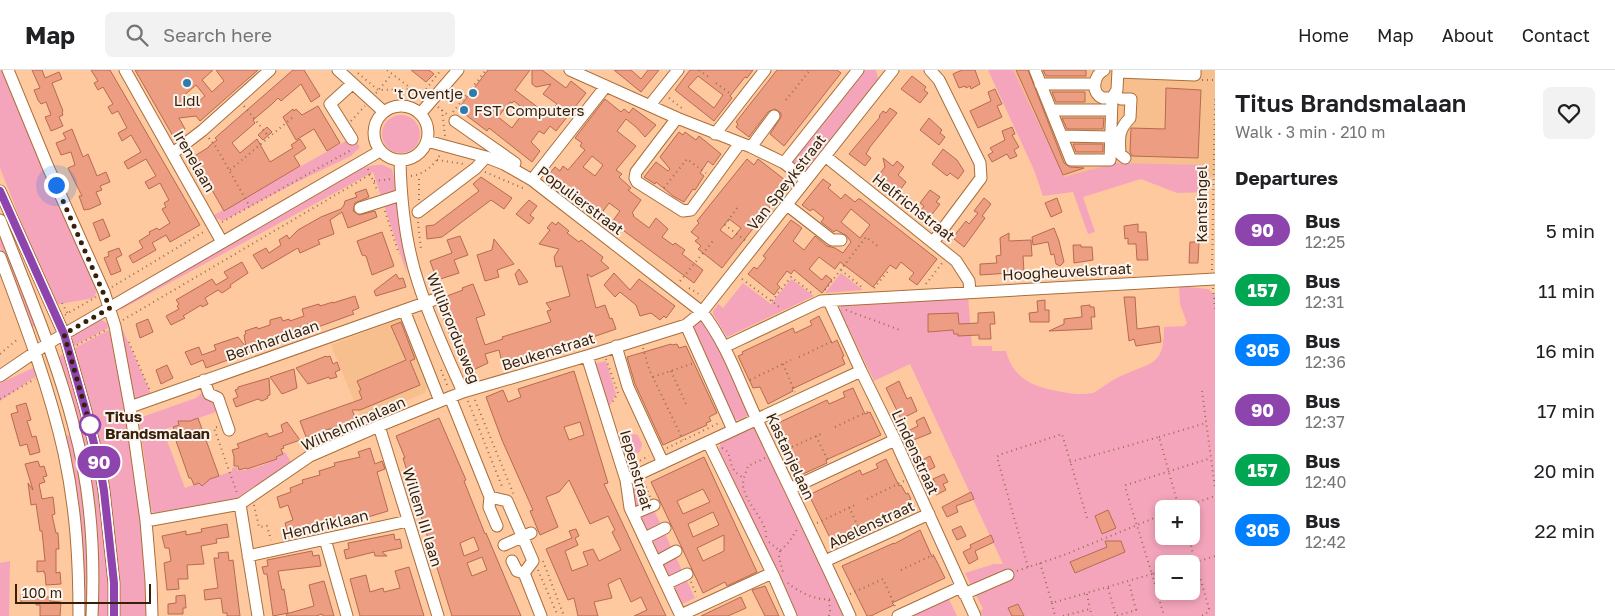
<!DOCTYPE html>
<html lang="en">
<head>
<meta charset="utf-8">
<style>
	body { margin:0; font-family:"Golos Text",sans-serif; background:#f2f2f2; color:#202124; height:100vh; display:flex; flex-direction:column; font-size:19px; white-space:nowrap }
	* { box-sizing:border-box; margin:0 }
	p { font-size:16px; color:#757577 }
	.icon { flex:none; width:28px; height:28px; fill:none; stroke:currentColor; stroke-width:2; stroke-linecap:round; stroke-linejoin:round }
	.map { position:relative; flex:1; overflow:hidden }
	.panel { display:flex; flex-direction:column; background:#fff; width:400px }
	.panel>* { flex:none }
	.badge { padding:0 10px; border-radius:16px; font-size:18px; line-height:32px }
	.fabs { position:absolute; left:1155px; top:430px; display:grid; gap:10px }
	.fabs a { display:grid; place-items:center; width:45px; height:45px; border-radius:8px; background:#fff; box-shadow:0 2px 8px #0003; font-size:25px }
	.scale { position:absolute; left:15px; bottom:12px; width:136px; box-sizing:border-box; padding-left:5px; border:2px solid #371f08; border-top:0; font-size:14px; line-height:18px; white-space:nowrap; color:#371f08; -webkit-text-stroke:4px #fcf5ef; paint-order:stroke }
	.you { position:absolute; width:25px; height:25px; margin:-12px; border:4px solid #fff; border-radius:50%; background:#1a73e8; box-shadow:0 0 0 8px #1a73e833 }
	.map>.badge { position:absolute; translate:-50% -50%; box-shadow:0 0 0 2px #fff }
	h2 { padding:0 20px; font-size:19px; line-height:45px }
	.round { display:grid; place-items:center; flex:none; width:52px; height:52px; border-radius:8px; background:#f2f2f2 }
	.head { display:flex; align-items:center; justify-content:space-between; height:85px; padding:0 20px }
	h1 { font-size:24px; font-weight:600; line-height:38px }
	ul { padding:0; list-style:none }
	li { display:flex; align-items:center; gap:15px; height:60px; padding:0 20px }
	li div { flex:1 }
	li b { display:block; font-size:19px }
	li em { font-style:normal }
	li .badge { min-width:55px; font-weight:700; text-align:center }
	header { display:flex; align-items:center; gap:30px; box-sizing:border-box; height:70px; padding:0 25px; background:#fff; border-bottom:1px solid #e0e0e0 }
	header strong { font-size:24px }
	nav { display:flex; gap:28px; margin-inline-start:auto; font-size:18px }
	.search { width:350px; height:45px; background:#f2f2f2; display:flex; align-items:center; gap:12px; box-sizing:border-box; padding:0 18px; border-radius:8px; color:#757577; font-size:19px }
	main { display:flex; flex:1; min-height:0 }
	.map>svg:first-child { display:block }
</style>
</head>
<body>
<header>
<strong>Map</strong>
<div class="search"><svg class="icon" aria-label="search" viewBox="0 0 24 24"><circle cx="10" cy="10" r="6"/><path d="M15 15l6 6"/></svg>Search here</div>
<nav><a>Home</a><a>Map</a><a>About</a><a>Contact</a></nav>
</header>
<main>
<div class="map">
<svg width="1215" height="546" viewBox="0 0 1215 546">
	<rect width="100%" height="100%" fill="#fec99e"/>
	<!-- built -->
	<path fill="#f7be8e" d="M997 0H1215V107L1122 98 1050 116Z
		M402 248 428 315 425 323 388 338 390 346 364 355 331 275Z"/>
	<!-- green -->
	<path fill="#f4a5bc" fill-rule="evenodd" d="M0 0H4L43 98 93 212 96 222 94 228 54 235 0 98Z
		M861 0H876L878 9 876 13 807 100H803L794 94 792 89Z
		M988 0H1013L1064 107 1116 93 1206 95V122L1177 123 1141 109 1083 127 1095 162 1088 164 1073 122 1043 126 1034 100Z
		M382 64a19 19 0 1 1 38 0a19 19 0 1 1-38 0Z
		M353 67 360 77 351 86 297 112 223 151 216 148 214 145Z
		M383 95 392 99 395 112 407 204 373 102 120 240 126 232C196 190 266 142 340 109 354 103 368 93 383 95Z
		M0 156 37 255 30 258 0 176Z
		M841 203 863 220 825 223Z
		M791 209 814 226 727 267 713 244V241L718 234 723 238 743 213 771 234Z
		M1179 216 1208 219 1215 225V546H983L980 541 983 539 965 503 994 494H1003L910 294 874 311 840 240 841 235 968 226 972 276H992V281H1006C1014 311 1035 317 1062 322 1072 324 1083 325 1093 323 1103 317 1113 309 1123 305 1153 292 1164 295 1164 257L1184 256 1187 253 1180 234ZM1164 439H1191V466H1164ZM1164 494H1191V521H1164Z
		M117 247 151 324 136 329 132 327Z
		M100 249 107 253 108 258 70 278 69 268 71 265Z
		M697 251 705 253 715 267 749 345 739 350 734 349 690 259Z
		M109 260 125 340 141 453 148 546H117L114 475 71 280Z
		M66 283 103 433 112 546H95V459L56 288Z
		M606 291 616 324 609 337 594 294Z
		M35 297 38 305 0 331V313Z
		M205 322 212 329 216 342 163 360 185 418 232 401V398L237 397 238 401C259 398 269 394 285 382L291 392 237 428 154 443 151 439 139 348 196 328 202 323Z
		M754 357 846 546H797L719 379 721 372Z
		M64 359 66 366 69 365 80 394 85 421 89 546H83Z
		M634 364 638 365 642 374 640 382 633 385 628 382 625 371 627 367Z
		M639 408 695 528 682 534 632 427 630 412Z
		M10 491 9 546H0V493Z
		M948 527 957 546H908Z"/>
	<!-- building -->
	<path fill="#ed9d81" stroke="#b66b50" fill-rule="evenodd" d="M32 0H42L45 8 59 2 62 9 52 13 63 41 62 42 63 45 59 47 63 56 51 61 45 47 51 45 46 32 41 34 38 30 34 20 40 18Z
		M91 0H110L200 155 170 172 166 165 152 173 156 180 133 193 129 186 143 178 139 171 150 164 149 162 157 158 159 160 170 153 162 139 166 137 164 133 169 130 160 113 149 119 145 112 156 106 146 89 128 99 124 92 141 82 131 65 122 71 118 63 127 58 118 41 112 44 108 37 113 34 103 17 98 20 94 13 98 11Z
		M135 0H213L202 10 212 22 224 11 216 0H258L200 51 196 46 179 48 185 59 173 66ZM196 15 205 26 190 39 182 27Z
		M293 0H304L320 26 311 32 301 14 281 31 278 28 272 34 253 50 255 53 232 73 240 83 257 69 270 92 293 78 291 75 300 69 306 78 294 86 300 96 224 141 193 87 209 77V76L217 70 215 68Z
		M411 0H429L434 4 426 12Z
		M488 0H530L515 20 548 45 557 34 543 24 551 14 536 17 532 14V0H542L566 18 571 11 586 23 556 61 550 56 544 64 539 61 531 72 540 81 532 92 489 58 487 61 458 39ZM514 31 525 40 512 58 498 47 510 32 512 33Z
		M614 0H631L641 9 648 0H659L641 22Z
		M690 0H753L747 8 745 7 730 26 732 28 714 51 675 20ZM698 6 723 25 714 38 688 17Z
		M777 0H837L841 3 784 76 770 64 781 47V43L775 39 768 42 749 67 736 57 738 54 736 52Z
		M962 0H975L980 14 971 19 970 16 966 18 965 16 959 18 953 4Z
		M1016 0H1028L1064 93 1070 97 1084 98 1063 105Z
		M1043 0H1086V6H1046Z
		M912 6 926 17 924 20 928 23 920 33 901 19Z
		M1166 18 1201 20 1198 88 1132 86 1130 82 1131 58 1165 59Z
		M995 19 1002 34 997 36 1002 47 978 58 970 41 991 31 988 22Z
		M1052 22H1085V32H1056Z
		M605 29 621 42 624 39 629 43 633 38 656 55 645 67 636 57 626 49 617 61 636 76 616 100 622 104 619 107 631 118 628 120 641 130 632 143 634 145 633 146 649 158 656 148 668 159 662 167 673 175 675 173 685 180 682 184 703 200 694 213 612 152 620 141 609 133 601 144 549 104 555 97 560 101 563 96 568 100 585 80 580 76 582 73 575 68ZM592 86 603 95 595 106 583 97Z
		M318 36 340 73 327 81 314 59 296 70 283 47 293 39 294 41 296 39 302 45Z
		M890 38 897 43 870 77 866 84 871 88 865 96 849 84 880 47 879 46 883 41 886 43Z
		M929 48 942 60 940 63 945 67 939 75 920 60Z
		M1062 48H1104L1103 59H1067Z
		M267 57 272 62 263 70 258 65Z
		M1012 57 1015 64 1012 65 1019 77 1014 80 1017 86 1010 89 1007 84 992 92 988 85 993 82 990 78 1005 70 1002 61Z
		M72 59 83 87 88 84 97 106 106 102 110 112 100 116 102 120 96 122 101 134 90 139 84 140 79 126H82L68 98 75 95 71 82 61 85 56 73 66 69 63 63Z
		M679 62 683 65 685 62 696 70 699 66 721 84 713 95 708 91 700 103 704 106 695 120 693 119 684 132 673 126 656 112 655 114 644 107 656 92 668 101 670 99 660 87Z
		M1073 74H1103V82H1076Z
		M943 79 957 90 964 101 958 109 950 103 947 106 932 94Z
		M883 88 893 96 897 91 904 97 898 105 906 112 898 123 877 107 885 97Z
		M747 89 754 95 758 89 789 113 788 115 791 117 786 123 779 118 769 130 773 133 722 198 698 179 701 176 695 171 699 168 691 162 699 153 697 151ZM729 149 741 158 732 169 720 160Z
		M481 107 512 128 504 139 491 130 442 167 427 169 426 156 434 155 479 121 473 114Z
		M823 109 831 115 828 118 841 129 845 124 855 132 858 129H860L937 189 917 215 909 209 914 203 901 192 896 199 890 195 873 217 840 192 835 199 819 187 809 199 822 210 826 205 832 210 822 223 794 200 791 204 787 201 777 214 780 217 774 225 748 204 754 197 757 199 766 188 763 186 791 150 802 158 793 171 804 180 815 166 827 176 835 178 843 183 851 172 847 166 836 160 834 162 821 152 824 148 813 139 810 141 802 135ZM851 139 870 155 860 168 841 152Z
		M366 119 369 127 355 133 353 141 359 145 375 141 377 147 348 158 342 142 330 150 334 164 318 170 320 174 300 183 298 178 296 179 262 199 253 185 266 178 269 183 281 175 279 170 287 165 289 169 298 160 321 147 341 139 344 135 345 131 357 127 355 123Z
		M930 120 940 127 936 132 940 134 930 147 921 140 924 136 920 133Z
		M984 128 991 134 982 146 985 148 964 177 954 169 955 167 954 166 966 151 969 154 978 143 974 141Z
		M1057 128 1062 142 1051 147 1045 133Z
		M529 130 537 136 530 145 534 148 529 154 516 144Z
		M103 149 110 166 100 171 93 153Z
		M552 152 556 155 558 152 569 161 567 163 579 172 581 170 603 187 601 191 609 198 591 207 587 204 596 238 605 235 610 249 612 248 616 259 593 267 592 265 502 292 499 280 485 284 488 293 471 301 444 227 463 220 462 218 473 214 485 245 476 248 485 275 503 269 502 267 551 252 547 241 551 240 546 233 570 226 562 196 556 197 554 187 559 179 539 174 550 160 547 158Z
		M1138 154V162H1146L1148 190H1137L1136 174H1128V168L1125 169 1124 156Z
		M1054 158 1059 171 1064 192 1060 196 1056 194 1054 184 1051 185 1048 172 1033 175 1032 167Z
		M382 162 394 196 372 205 366 186 362 185 357 171Z
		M1009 163V171L1031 170 1032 186H1023L1024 202 980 205V194L997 193 996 186 1001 185 1000 168Z
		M460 166 468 185 454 190 459 203 437 210 430 191 452 183 447 170Z
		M494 169 514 194 497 200 499 207 485 211 477 185 492 180Z
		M1190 172H1199L1198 193H1189Z
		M1073 175H1081V177H1092L1093 190 1074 193Z
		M119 178 122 185 116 188 121 201 111 205 104 188 109 186 108 182Z
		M242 192 248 203 230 215 231 217 222 223 218 220 205 228 208 234 202 237 201 235 183 246 185 248 171 255 166 246 179 239 177 236 179 234 176 230 212 209 216 215 228 208 224 202Z
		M519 199 528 212 519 215 515 204Z
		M614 203 630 220 639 209 675 236 666 248 664 246 660 250 651 243 640 246 636 235 620 222 615 227 604 215Z
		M396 204 399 209 403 208 406 217 376 226 374 221Z
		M355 226 359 238 352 241 354 244 315 258 313 252 300 257 302 263 206 298 203 290 191 295 185 282 199 277 202 285 216 280 214 275 238 267 246 277 244 265 246 264 245 261 257 257 258 259 270 255V250L281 247 283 251 289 249 290 251 304 246 302 239 319 234 320 236 333 232V233Z
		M1124 227H1135L1137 259 1159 256 1161 272 1136 276 1134 269 1129 271Z
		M1045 230V240H1049V252H1030L1029 243 1038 242 1037 231Z
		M1090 235V237H1094L1095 247H1091L1092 259 1049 261 1064 254V249L1082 247 1081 236Z
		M994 242 995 254H990L991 269H979V265L958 266V264H954L953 260 928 262V244L958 243 959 254 978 253V243Z
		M819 246 832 273 837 270 844 286 842 287 845 294 792 319 793 321 768 334 760 317 753 318 738 286 743 284 742 282 793 258 795 263 812 255 810 251Z
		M148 249 153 262 140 268 136 254Z
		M401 252 415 289 410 291 420 315 360 340H352L356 349 353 350V351L306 367 300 351 362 329 359 321 361 320 357 311 406 290 391 256Z
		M671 274 672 275 677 274 679 278 686 276 717 343 709 347 711 351 706 353 707 355 663 375 635 314 627 287Z
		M326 286 327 287 330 286 333 294 337 292 340 300 335 302 337 307 330 309 329 307 308 314 296 298Z
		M167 295 173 308 161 314 156 300Z
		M294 299 297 318 282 324 270 307Z
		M574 301 608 413 604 414 666 546H634L647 540 641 527 631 532 620 508 608 514 612 528 594 532 598 546H578L574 528 568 530 546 479 572 468 569 461 576 459 579 466 575 468 578 475 565 481 572 501 588 495 583 482 593 479 599 491 621 480 612 462 615 460 608 446 590 454 569 410 559 422 546 427 558 457 540 465 530 441 533 440 502 370 486 327 503 320 508 332 521 327 518 319ZM580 352 584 365 569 370 564 357Z
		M269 308 270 325 267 326 268 328 262 331 258 329 236 337 233 329 238 327 235 320 238 319V317Z
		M899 311 907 329 911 327 917 341 901 349 886 318Z
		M853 318 865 344 870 342 881 365 826 390 827 393 801 405 776 354 827 330 829 334 845 327 843 322Z
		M26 333 31 350 27 351 29 357 32 367 36 366 40 382 30 385 27 374 20 376 11 344 18 342 16 336Z
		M924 347 931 363 911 371 906 362 918 356 916 351Z
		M198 348 219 406 210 409 202 416 199 413 194 415 191 408H189L174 365 176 364 173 357 179 355 178 351H190Z
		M439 348 466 410 464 411 485 464 486 463 521 546H452L403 388H405L396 366ZM474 467 479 480 464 486 460 473ZM482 487 487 500 472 506 467 493Z
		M287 352 300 370 283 376 284 378 281 379 283 384 276 387 277 389 247 399 246 398 239 400 238 396H234V386L232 380 239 378 237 374 267 363 269 367 283 362 281 355Z
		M370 378 375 394 382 391 385 399 377 402 388 441 368 447 366 441 351 447V446L317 457 303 460V459L288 464 285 453 293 450 288 435 280 438 277 427 291 422 290 418 303 413 302 410 320 405 319 401 335 396 334 393 360 387 358 382Z
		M930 386 935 397 925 402 920 391Z
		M704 387 757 502 727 516 725 512 703 523 651 412ZM703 419 710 432 683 444 677 431ZM713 442 719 455 693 467 688 454ZM724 465V481L703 491 697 478Z
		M886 389 899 416 901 415 906 424 908 423 911 429 908 431 912 437 859 462 860 464 834 476 809 425 860 400 862 405 878 398 876 394Z
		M38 391 40 397 44 396 47 406 43 407 45 412 39 414 42 429 53 427 55 444 52 445 56 463H58L59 479H56V503L60 502 61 514 46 515 45 503H44V501L37 502V491H45L42 461H40L36 434 31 435 28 413 33 420 25 394Z
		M944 404 948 412 943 414 946 420 936 425 931 414 935 412 933 409Z
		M971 422 974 429 956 436 958 442 947 447 942 437Z
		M1108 440 1116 458 1102 464 1095 446Z
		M227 454 229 467 216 469 217 473 201 476 204 494 187 495 188 509H178L179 519 167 520 164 493 171 491 169 478H165L162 466 186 461V465L202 462 201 459Z
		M961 456 966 466 957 470 952 460Z
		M920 460 932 487 934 486 945 508 892 533 894 535 881 541 871 546H867L842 496 894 473V474Z
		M394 464 395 470 400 469 402 478 382 482 387 486H375L374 482 346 489 344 480 349 479 348 473Z
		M991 465 994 472 975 481 978 489 969 494 963 482 971 478 970 475Z
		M1105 471H1121L1125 482 1075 503 1070 492 1107 477Z
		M312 481 313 486 319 485 321 496 278 501 282 520 284 519 288 543 273 546 267 504H264L262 497 268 496 267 490Z
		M228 482 229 491 233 490 240 546H227V543H223L221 528 205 530 204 520 218 518 214 488H219L218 483Z
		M409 497 424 546H360L350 509 366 505 370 522 383 518 384 522 400 518 395 501Z
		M324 511 334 546H323L322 544 316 546H287L286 544 314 536 309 515Z
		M765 516 771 529 779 546H765L752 520Z
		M21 524H30V526L50 527V531L61 532 60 546H40V535H36V533H21Z
		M185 525 186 538H183V544H168V534L176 533V526Z
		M741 527 746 538 728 546H701Z
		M1018 534 1024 546H1012L1008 538Z"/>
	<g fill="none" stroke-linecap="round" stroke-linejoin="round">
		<!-- minor casing -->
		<g stroke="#ab6e38" stroke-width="13">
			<path id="minor" d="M8 0 48 97 104 222 115 256 130 337 146 451 151 511 152 546
				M125 0 222 172
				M338 0 384 42
				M570 0 677 48 751 77 784 93 806 110
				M930 0 939 10 980 93 981 108 934 171
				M1035 0 1071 90H1110L1112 28
				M1104 0C1094 5 1090 23 1103 28 1104 28 1111 28 1112 28L1117 20 1118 0
				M1118 2 1195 5V0
				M1040 14H1095
				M1115 25 1121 29H1131L1130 48C1118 60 1119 68 1120 84L1125 88
				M650 35 678 0
				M374 63a27 27 0 1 1 54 0a27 27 0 1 1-54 0Z
				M1051 40H1111
				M420 44 458 0
				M677 48 636 102 635 108 637 112 683 141 691 140 740 73
				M455 51 515 93 512 97
				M715 64 765 0
				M1062 66 1110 67
				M352 69 330 34 352 14
				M427 71 486 87 504 94 532 110 702 242C727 274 740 314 757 350 788 415 820 480 850 546
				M751 77 774 46
				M173 83 203 60 270 0
				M825 86 956 191 969 211 970 222
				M400 91C401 132 405 173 418 212 430 250 447 286 463 322
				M784 93 858 0
				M532 110 606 16
				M0 121 64 264 85 338 100 397 104 421 114 513V546
				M787 135 832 170H841
				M360 138 401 125
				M418 142 476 98 486 87
				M0 150C26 218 56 286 74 357 91 419 95 483 92 546
				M0 187C24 251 49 316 64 383 76 439 79 489 79 546
				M829 231 861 301 895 370 975 546
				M404 240 440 331
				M686 255 733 360
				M616 276 628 317 663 393
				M724 277 821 231 1215 209
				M587 286 626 410 630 438 681 546
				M0 306 47 274 380 81
				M204 310 209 324 218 328 229 360
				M450 327 490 427 507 431 533 491 524 503 541 546
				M130 337 436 229
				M379 356 438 546
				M708 372 774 507 791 546
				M626 410 861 301
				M790 419 895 370
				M490 427 489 437 497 456
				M240 434 258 546
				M633 444 654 435
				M146 451 240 434 310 386 379 356 463 322 587 286 686 255 702 242 893 0
				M645 468 665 458
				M325 469 347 546
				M504 475 531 463
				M248 486 408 451
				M512 491 517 501 524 503
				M825 491 929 444
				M656 492 676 481
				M666 514 687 504
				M964 524 1008 505
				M681 545 772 503
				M898 546 961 517"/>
		</g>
		<!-- path -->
		<path stroke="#96704f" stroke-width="2" stroke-dasharray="1 4" stroke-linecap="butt" d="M387 0 417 23H424
			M699 0 710 8
			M358 3 378 20 412 19
			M1202 10H1215
			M716 13 732 25
			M376 23 392 4
			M423 23 441 0
			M669 28 683 39
			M786 30 810 0
			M244 36 269 67
			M438 37 448 45
			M442 40 445 66
			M453 42 486 0
			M351 51 365 36
			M209 68 216 77 250 137
			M437 90 464 94
			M368 99 378 122
			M230 100 293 47
			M485 102 525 119
			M411 106C425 104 433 96 440 85
			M374 111 392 109
			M664 118 687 89 706 103
			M419 130V105
			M737 138 725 155 746 171
			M385 141 399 184
			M222 152 351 80
			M418 152 421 180
			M841 200 864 219
			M1212 200 1215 28
			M742 209 782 239
			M680 211 713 171
			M926 214 943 192
			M112 217 205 161
			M689 218 702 226
			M874 218 889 200
			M1213 218 1215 239
			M825 220 866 167 880 178
			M772 231 791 207 813 224
			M62 233 68 244
			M440 239 451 267
			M846 240 900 260
			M65 245 96 227
			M123 250 371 104
			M129 272 150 321
			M77 275 106 260
			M643 278 649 299 683 370
			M0 284 19 268
			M799 287 835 270
			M606 289 618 323 612 333
			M783 294 795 322
			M441 300 448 317
			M671 301 686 334
			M653 307 694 293
			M750 310 791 290
			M1202 321 1215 418
			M0 329 35 309
			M475 330 514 425
			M468 331 503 419
			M217 357 214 358 237 423
			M835 357 869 341
			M816 366 828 391
			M1159 367 1206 353
			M667 378 719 353
			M722 378C732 382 728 391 734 400 736 403 740 406 744 408
			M783 381 823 363
			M765 388 748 396C746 402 743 409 743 415 745 434 768 451 766 468
			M1070 392 1159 367 1179 438 1178 439
			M631 395 649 386
			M644 412 650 427
			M867 429 904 411
			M254 435 259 457 267 456 271 470
			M849 437 862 465
			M1179 439 1215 426
			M817 453 857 434
			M1188 466 1208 535 1209 539 1206 544 1201 546
			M769 472 780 481 789 472 798 458
			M780 481 779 487 783 502
			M543 491 564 546
			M1040 493 1052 533 1152 504 1164 546
			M1190 494 1215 486
			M1028 497 997 387 999 385 1062 364 1088 451
			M538 500 558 546
			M901 500 935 484
			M1017 501 1064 485 1164 444
			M1164 501 1152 504 1125 417 1126 415 1211 388
			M691 512 697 526
			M788 513C798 522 817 531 831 529
			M1108 518 1116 546 1136 540 1129 513
			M850 524 883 509 895 536
			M1087 524 1090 539
			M1052 533 1055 546
			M829 546 830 541 829 530
			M1063 546 1090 539 1092 546"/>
		<!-- minor -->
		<use href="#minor" stroke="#fff" stroke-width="11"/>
	</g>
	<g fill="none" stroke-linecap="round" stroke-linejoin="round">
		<!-- line casing -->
		<g stroke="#fff" stroke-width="11">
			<path id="line" d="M0 121 64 264 85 338 100 397 104 421 114 513V546"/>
		</g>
		<!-- line -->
		<use href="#line" stroke="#8e44ad" stroke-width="8"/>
		<!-- walk -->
		<path stroke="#371f08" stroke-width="5" stroke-dasharray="0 9" d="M56 115 110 238 64 264 90 355"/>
	</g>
	<!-- markers -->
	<g fill="#2d7cae" stroke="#fcf5ef" stroke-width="2">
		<circle cx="187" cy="13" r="5"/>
		<circle cx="473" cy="23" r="5"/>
		<circle cx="464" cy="40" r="5"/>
	</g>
	<circle fill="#fff" stroke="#8e44ad" stroke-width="2.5" cx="90" cy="355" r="10"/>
	<g text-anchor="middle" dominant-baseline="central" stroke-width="4" stroke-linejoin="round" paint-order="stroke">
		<!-- poi labels -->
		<g font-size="15" fill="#371f08" stroke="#fcf5ef" text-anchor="end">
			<text x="463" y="23">'t Oventje</text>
			<text x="187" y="30" text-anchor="middle">Lidl</text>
			<text x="474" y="40" text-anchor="start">FST Computers</text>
		</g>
		<!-- street labels -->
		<g font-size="15" fill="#371f08" stroke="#fcf5ef">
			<text transform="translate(195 91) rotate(60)">Irenelaan</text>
			<text transform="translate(786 112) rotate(-52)">Van Speykstraat</text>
			<text transform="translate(581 130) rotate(37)">Populierstraat</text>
			<text transform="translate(1201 134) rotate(-90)">Kantsingel</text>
			<text transform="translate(914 137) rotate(38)">Helfrichstraat</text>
			<text transform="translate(1067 201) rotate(-3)">Hoogheuvelstraat</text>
			<text transform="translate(454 258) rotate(68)">Willibrordusweg</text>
			<text transform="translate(272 270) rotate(-19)">Bernhardlaan</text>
			<text transform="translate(548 281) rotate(-17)">Beukenstraat</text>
			<text transform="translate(353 353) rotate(-24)">Wilhelminalaan</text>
			<text transform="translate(916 382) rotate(65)">Lindenstraat</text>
			<text transform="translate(791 386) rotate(65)">Kastanjelaan</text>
			<text transform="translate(637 400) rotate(74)">Iepenstraat</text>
			<text transform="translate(423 447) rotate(73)">Willem III laan</text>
			<text transform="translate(325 454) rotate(-13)">Hendriklaan</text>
			<text transform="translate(871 454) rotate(-25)">Abelenstraat</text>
		</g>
		<!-- stop labels -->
		<g font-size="15" font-weight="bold" fill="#371f08" stroke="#fcf5ef" text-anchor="start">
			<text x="105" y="346">Titus<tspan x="105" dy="17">Brandsmalaan</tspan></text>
		</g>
	</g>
</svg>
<div class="fabs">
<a>+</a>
<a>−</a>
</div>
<div class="scale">100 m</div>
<div class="you" style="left:56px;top:115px"></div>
<b class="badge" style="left:99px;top:392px;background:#8e44ad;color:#fff">90</b>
</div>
<section class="panel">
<div class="head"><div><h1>Titus Brandsmalaan</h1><p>Walk · 3 min · 210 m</p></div><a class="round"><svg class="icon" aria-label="heart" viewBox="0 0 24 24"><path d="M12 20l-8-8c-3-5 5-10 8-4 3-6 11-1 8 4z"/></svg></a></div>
<h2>Departures</h2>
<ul>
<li><span class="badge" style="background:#8e44ad;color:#fff">90</span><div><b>Bus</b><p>12:25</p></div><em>5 min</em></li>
<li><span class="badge" style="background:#00a651;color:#fff">157</span><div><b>Bus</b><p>12:31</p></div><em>11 min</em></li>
<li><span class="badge" style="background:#0080ff;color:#fff">305</span><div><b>Bus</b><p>12:36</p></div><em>16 min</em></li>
<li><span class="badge" style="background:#8e44ad;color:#fff">90</span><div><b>Bus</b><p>12:37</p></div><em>17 min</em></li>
<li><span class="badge" style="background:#00a651;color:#fff">157</span><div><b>Bus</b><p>12:40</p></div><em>20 min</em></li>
<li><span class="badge" style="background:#0080ff;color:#fff">305</span><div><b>Bus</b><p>12:42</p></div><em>22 min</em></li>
</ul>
</section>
</main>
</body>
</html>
